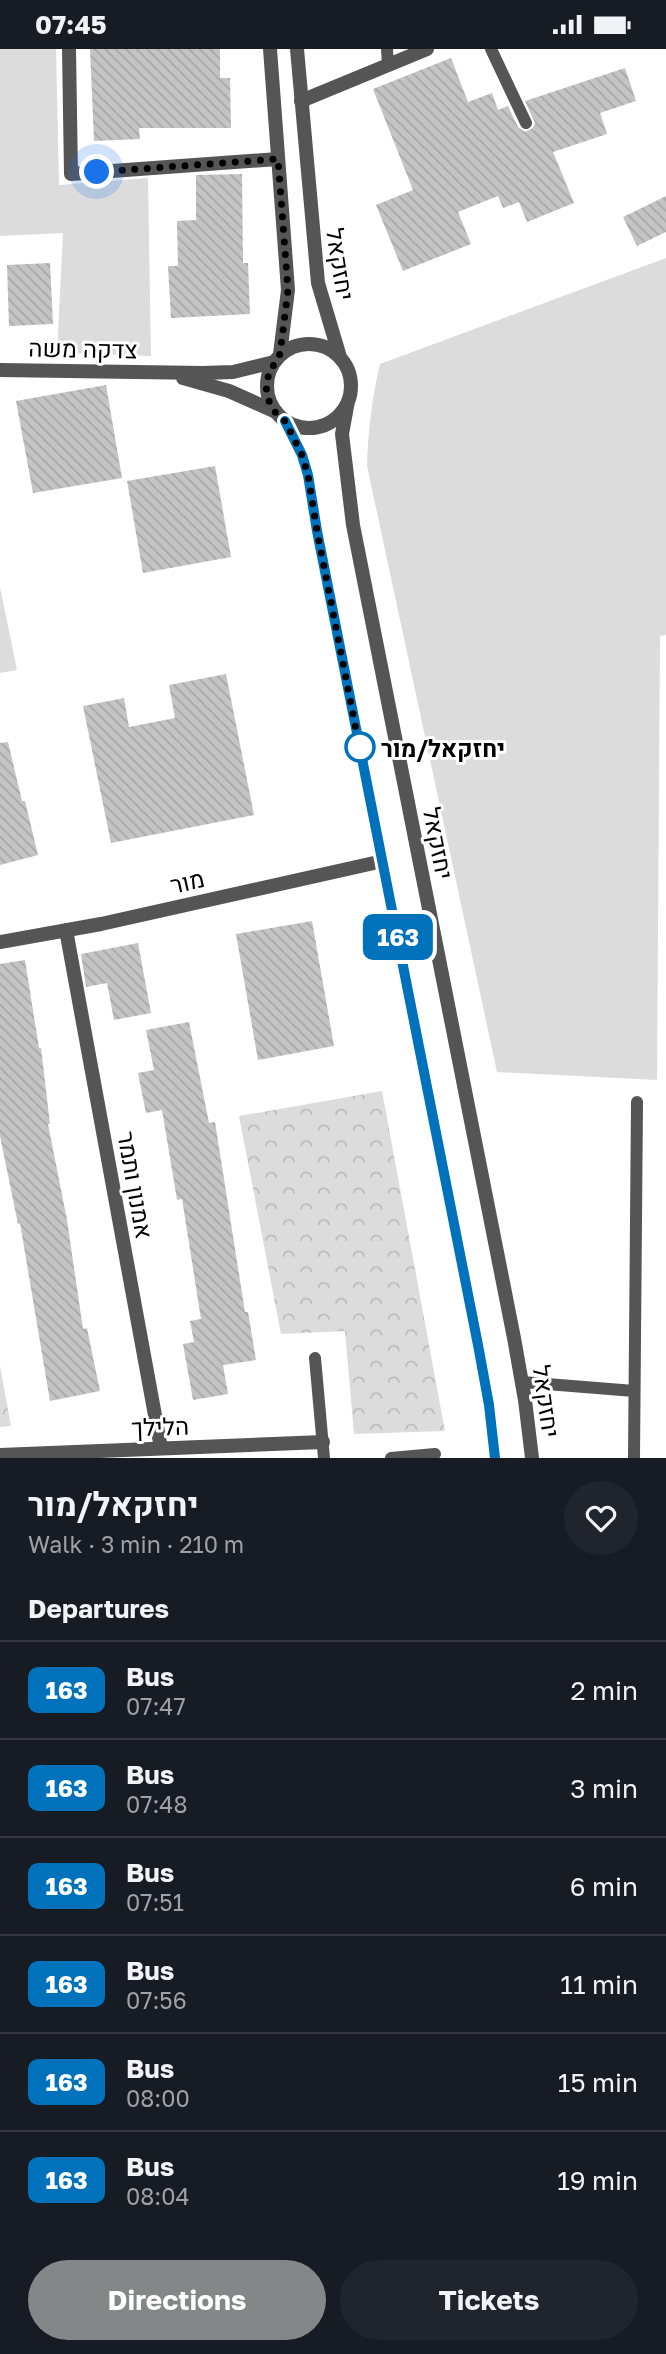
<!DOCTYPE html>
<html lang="en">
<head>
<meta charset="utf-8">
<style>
	body { margin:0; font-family:"Golos Text",Heebo,sans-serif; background:#20242c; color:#f1f3f6; height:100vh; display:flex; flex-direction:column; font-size:26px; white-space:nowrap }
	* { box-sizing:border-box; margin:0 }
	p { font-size:23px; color:#9ea1a6 }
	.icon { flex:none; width:38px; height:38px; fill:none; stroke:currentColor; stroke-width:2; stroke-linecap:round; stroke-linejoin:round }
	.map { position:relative; height:1409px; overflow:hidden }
	.panel { display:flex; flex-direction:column; background:#171b24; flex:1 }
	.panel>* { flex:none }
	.badge { padding:0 14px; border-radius:10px; font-size:24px; line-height:46px }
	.you { position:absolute; width:35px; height:35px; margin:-18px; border:5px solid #fff; border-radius:50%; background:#1a73e8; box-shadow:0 0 0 10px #1a73e833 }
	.map>.badge { position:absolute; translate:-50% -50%; box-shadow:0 0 0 4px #fff }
	h2 { padding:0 28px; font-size:26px; line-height:63px }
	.round { display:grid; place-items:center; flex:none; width:74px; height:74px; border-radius:37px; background:#20242c }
	.headline { display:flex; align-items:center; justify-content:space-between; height:119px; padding:0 28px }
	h1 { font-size:33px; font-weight:700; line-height:52px }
	.primary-button { display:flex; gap:14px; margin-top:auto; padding:14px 28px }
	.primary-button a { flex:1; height:80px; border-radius:42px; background:#858687; color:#fff; font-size:28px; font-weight:700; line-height:80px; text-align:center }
	.primary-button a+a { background:#20242c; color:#f1f3f6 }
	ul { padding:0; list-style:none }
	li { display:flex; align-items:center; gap:21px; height:98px; padding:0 28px; border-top:2px solid #363941 }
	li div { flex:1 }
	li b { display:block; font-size:26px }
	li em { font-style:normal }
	li .badge { min-width:77px; font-weight:700; text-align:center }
	.status { display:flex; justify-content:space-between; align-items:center; height:49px; padding:0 35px; background:#171b24; direction:ltr }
	.status svg { height:19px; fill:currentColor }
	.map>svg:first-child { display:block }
</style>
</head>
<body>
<div class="status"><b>07:45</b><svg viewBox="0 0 49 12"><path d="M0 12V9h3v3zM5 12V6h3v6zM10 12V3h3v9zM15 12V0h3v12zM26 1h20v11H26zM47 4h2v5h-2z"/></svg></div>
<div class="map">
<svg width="666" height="1409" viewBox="0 0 666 1409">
	<defs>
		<pattern id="park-crowns" width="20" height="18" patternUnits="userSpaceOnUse" patternTransform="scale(1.75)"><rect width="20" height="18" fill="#dcdcdc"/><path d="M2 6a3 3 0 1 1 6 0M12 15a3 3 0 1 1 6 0" fill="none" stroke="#bbb"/></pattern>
		<pattern id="building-back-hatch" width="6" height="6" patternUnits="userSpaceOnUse" patternTransform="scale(1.75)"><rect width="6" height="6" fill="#c4c4c4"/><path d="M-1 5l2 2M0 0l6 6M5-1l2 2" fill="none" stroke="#a7a7a7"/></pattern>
	</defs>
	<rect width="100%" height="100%" fill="#fff"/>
	<!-- grass -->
	<path fill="#dcdcdc" d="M0 0H56L59 136 148 129 151 307 57 304 63 184 0 187Z
		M666 209V586L660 587 657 1031 497 1023 367 417C368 382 372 349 380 315Z
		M0 538 17 621 0 624Z"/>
	<!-- park -->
	<path fill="url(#park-crowns)" d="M382 1042 445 1382 354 1385 345 1282 281 1285 239 1067Z
		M0 1317 11 1377 0 1378Z"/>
	<!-- building -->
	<path fill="url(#building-back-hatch)" d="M90 0H220V29H230L231 79H139L140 90 94 92Z
		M451 9 468 53 492 44 498 61 508 57 518 78 525 83 533 79 535 74 525 52 625 19 636 52 600 64 607 85 553 103 574 154 527 173 519 153 503 159 498 147 458 163 471 195 403 222 376 156 413 141 373 40Z
		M242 125 243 214H248L250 265 171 269 168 217H178L177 172 196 171V126Z
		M666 147V183L637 197 623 168Z
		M50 214 53 275 9 277 7 216Z
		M106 336 122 429 33 444 16 352Z
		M215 417 231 508 143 524 127 432Z
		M226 625 254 766 111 794 83 657 124 649 129 678 175 669 169 636Z
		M8 693 22 752H25L38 806 0 816V694Z
		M312 872 334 997 258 1011 236 885Z
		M138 894 151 964 114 971 107 934 86 938 81 905Z
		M25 911 39 999H41L50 1075H48L67 1171 83 1280 87 1279 100 1342 50 1352 20 1174 18 1175 0 1087V915Z
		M189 973 209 1074 215 1073 245 1263H248L256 1311 223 1316 228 1345 193 1351 183 1295 194 1293 190 1272 201 1270 182 1150 177 1151 162 1061 146 1064 138 1024 154 1021 146 981Z"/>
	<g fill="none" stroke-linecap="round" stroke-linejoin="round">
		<!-- service -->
		<path stroke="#555" stroke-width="12" d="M387 0 388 16
			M491 0 526 74
			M315 1309 324 1409
			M522 1333 634 1342
			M391 1409 435 1405
			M634 1409 637 1053"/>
		<!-- minor -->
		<path stroke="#555" stroke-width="14" d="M69 0 71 125 278 110
			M301 52 427 0
			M0 321 203 324 233 323 274 313
			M183 329 229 342 274 362
			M66 881 161 1399
			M0 893 101 875 383 812
			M0 1406 323 1393"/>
		<!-- tertiary -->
		<path stroke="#555" stroke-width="14" d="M270 0 288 241 280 305
			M297 0 318 234 340 308
			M267 337a42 42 0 1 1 84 0a42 42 0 1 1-84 0Z
			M348 352 342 385 353 476 514 1289 525 1351 532 1409
			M285 372 302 406 308 426 317 482 478 1296 489 1356 495 1409"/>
	</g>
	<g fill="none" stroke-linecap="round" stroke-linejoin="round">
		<!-- line casing -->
		<g stroke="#fff" stroke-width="16">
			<path id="line" d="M285 372 302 406 308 426 317 482 478 1296 489 1356 495 1409"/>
		</g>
		<!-- line -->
		<use href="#line" stroke="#0072bc" stroke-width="10"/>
		<!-- walk -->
		<path stroke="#000" stroke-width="7" stroke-dasharray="0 12.6" d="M97 123 278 110 288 241 280 305 269 324 266 337 268 350 274 362 285 372 302 406 308 426 317 482 362 711 360 698"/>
	</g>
	<!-- markers -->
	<circle fill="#fff" stroke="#0072bc" stroke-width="3.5" cx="360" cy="698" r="14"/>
	<g text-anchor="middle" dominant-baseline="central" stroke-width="6" stroke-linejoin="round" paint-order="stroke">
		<!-- street labels -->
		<g font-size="24" fill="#000" stroke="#fff">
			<text transform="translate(341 215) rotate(81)">יחזקאל</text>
			<text transform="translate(83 299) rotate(1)">צדקה משה</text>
			<text transform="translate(439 794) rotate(79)">יחזקאל</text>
			<text transform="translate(187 832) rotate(-13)">מור</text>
			<text transform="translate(136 1136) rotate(80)">אמנון ותמר</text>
			<text transform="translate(547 1352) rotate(82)">יחזקאל</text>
			<text transform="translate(160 1377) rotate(-2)">הלילך</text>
		</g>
		<!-- stop labels -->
		<g font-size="24" font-weight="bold" fill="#000" stroke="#fff" text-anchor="start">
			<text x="381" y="698">יחזקאל/מור</text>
		</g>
	</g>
</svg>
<div class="you" style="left:97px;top:123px"></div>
<b class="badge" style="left:398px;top:888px;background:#0072bc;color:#fff">163</b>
</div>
<section class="panel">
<div class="headline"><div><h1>יחזקאל/מור</h1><p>Walk · 3 min · 210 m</p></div><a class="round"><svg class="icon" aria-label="heart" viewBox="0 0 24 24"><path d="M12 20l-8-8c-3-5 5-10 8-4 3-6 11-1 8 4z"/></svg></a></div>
<h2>Departures</h2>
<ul>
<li><span class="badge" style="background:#0072bc;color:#fff">163</span><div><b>Bus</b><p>07:47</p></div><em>2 min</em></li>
<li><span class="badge" style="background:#0072bc;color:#fff">163</span><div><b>Bus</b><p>07:48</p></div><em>3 min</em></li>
<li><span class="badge" style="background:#0072bc;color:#fff">163</span><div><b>Bus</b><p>07:51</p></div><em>6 min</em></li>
<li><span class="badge" style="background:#0072bc;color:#fff">163</span><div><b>Bus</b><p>07:56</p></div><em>11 min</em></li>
<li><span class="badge" style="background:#0072bc;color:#fff">163</span><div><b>Bus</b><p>08:00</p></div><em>15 min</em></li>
<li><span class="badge" style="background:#0072bc;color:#fff">163</span><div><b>Bus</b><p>08:04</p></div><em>19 min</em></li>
</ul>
<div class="primary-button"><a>Directions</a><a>Tickets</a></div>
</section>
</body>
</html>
